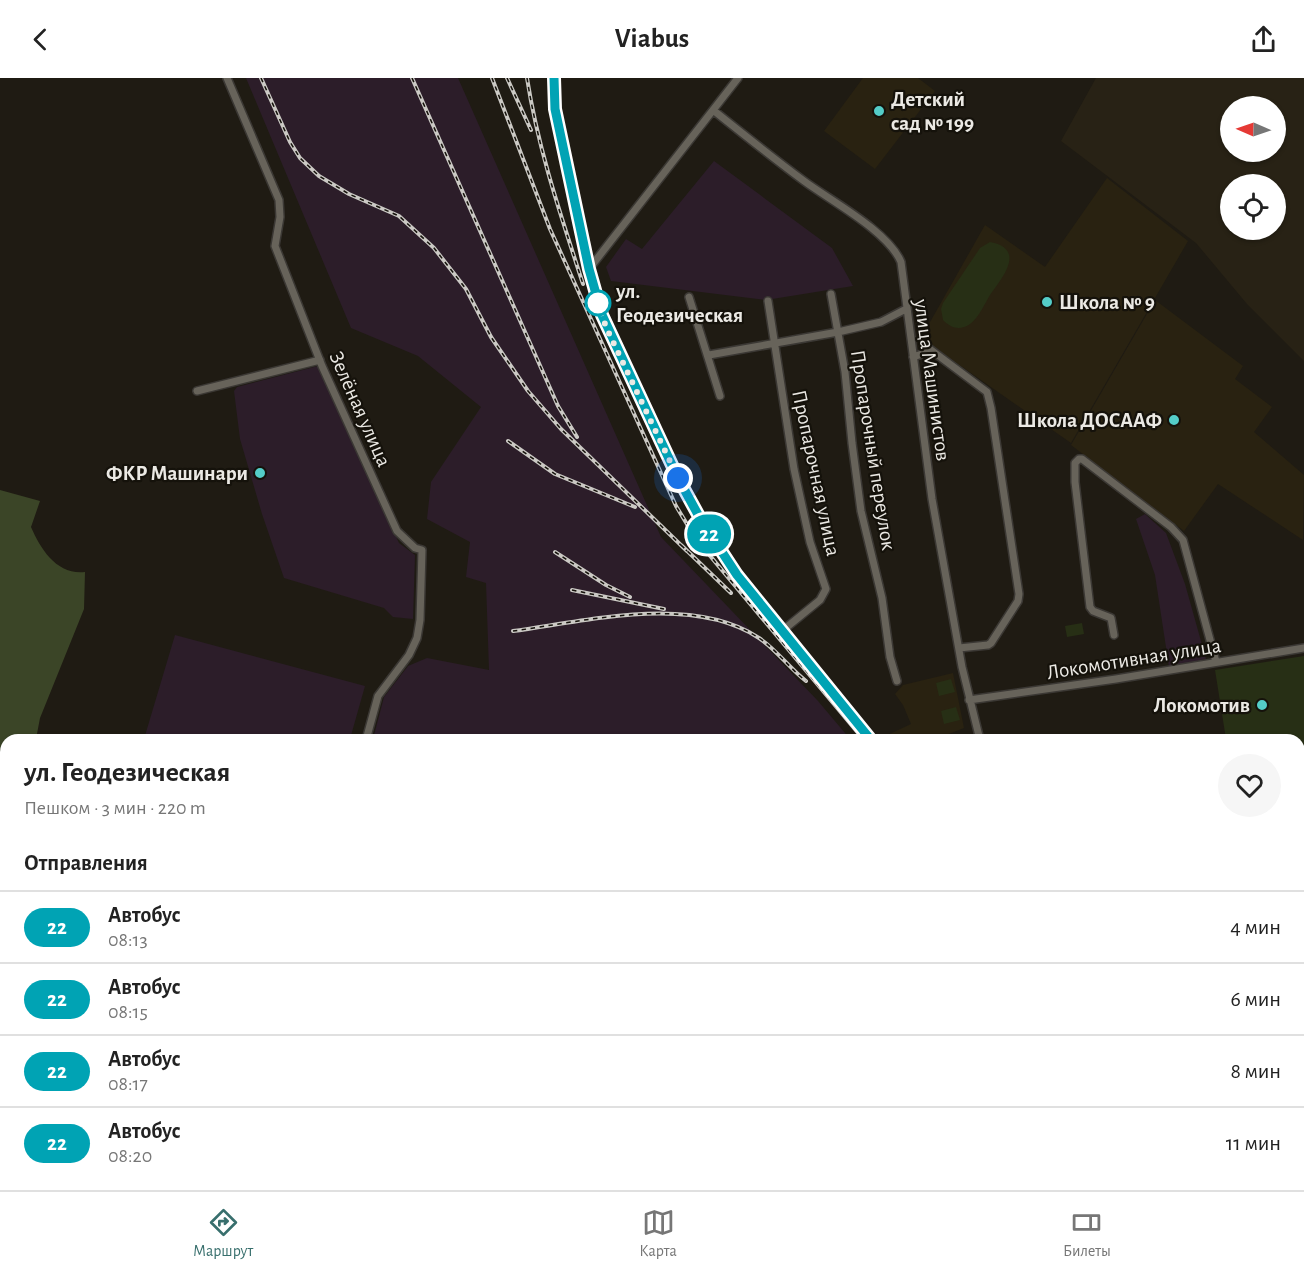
<!DOCTYPE html>
<html lang="ru">
<head>
<meta charset="utf-8">
<style>
	body { margin:0; font-family:"Alegreya Sans",sans-serif; background:#f6f6f6; color:#222; height:100vh; display:flex; flex-direction:column; font-size:22px; white-space:nowrap }
	* { box-sizing:border-box; margin:0 }
	p { font-size:20px; color:#767676 }
	.icon { flex:none; width:33px; height:33px; fill:none; stroke:currentColor; stroke-width:2; stroke-linecap:round; stroke-linejoin:round }
	.map { position:relative; flex:1; overflow:hidden }
	.sheet { position:absolute; left:0px; top:656px; width:1305px; height:458px; display:flex; flex-direction:column; background:#fff; border-radius:18px 18px 0 0; box-shadow:0 2px 4px #0004 }
	.sheet>* { flex:none }
	.badge { padding:0 12px; border-radius:20px; font-size:21px; line-height:39px }
	.needle { width:39px; rotate:272deg }
	.fabs { position:absolute; left:1220px; top:18px; display:grid; gap:12px }
	.fabs a { display:grid; place-items:center; width:66px; height:66px; border-radius:50%; background:#fff; box-shadow:0 2px 4px #0004; font-size:30px }
	.you { position:absolute; width:30px; height:30px; margin:-15px; border:4px solid #fff; border-radius:50%; background:#1a73e8; box-shadow:0 0 0 9px #1a73e833 }
	.map>.badge { position:absolute; translate:-50% -50%; box-shadow:0 0 0 3px #fff }
	h2 { padding:0 24px; font-size:22px; line-height:54px }
	.round { display:grid; place-items:center; flex:none; width:63px; height:63px; border-radius:32px; background:#f6f6f6 }
	.head { display:flex; align-items:center; justify-content:space-between; height:102px; padding:0 24px }
	h1 { font-size:28px; font-weight:700; line-height:45px }
	ul { padding:0; list-style:none }
	li { display:flex; align-items:center; gap:18px; height:72px; padding:0 24px; border-top:2px solid #e0e0e0 }
	li div { flex:1 }
	li b { display:block; font-size:22px }
	li em { font-style:normal }
	li .badge { min-width:66px; font-weight:700; text-align:center }
	header { display:flex; justify-content:space-between; align-items:center; height:78px; padding:0 24px; background:#fff; font-size:27px; font-weight:700 }
	.tabs { display:flex; justify-content:space-around; align-items:center; height:84px; border-top:2px solid #e0e0e0; background:#fff; font-size:16px; color:#767676 }
	.tabs a { display:grid; justify-items:center; gap:3px }
	.tabs .active { color:#386f6d }
	.map>svg:first-child { display:block }
</style>
</head>
<body>
<header><svg class="icon" aria-label="back" viewBox="0 0 24 24"><path d="M15 5l-7 7 7 7"/></svg>Viabus<svg class="icon" aria-label="share" viewBox="0 0 24 24"><path d="M12 15V3M7 8l5-5 5 5M5 13v7h14v-7"/></svg></header>
<div class="map">
<svg width="1304" height="1112" viewBox="0 0 1304 1112">
	<rect width="100%" height="100%" fill="#1f1b13"/>
	<!-- built -->
	<path fill="#282215" fill-rule="evenodd" d="M1096 0H1304V283L1247 226 1196 165 1061 63ZM1230 28H1275V74H1230ZM1230 106H1275V152H1230Z"/>
	<!-- industrial -->
	<path fill="#2c1d29" d="M246 0H458L661 459 818 623 850 661H373L384 619 408 588 427 580 489 592 486 505 466 499 470 464 427 441 431 404 481 329 418 278 351 250Z
		M714 83 832 170 853 208 766 222 611 203 606 189 626 161 642 171Z
		M318 288 399 465 415 477 413 541 393 539 384 530 284 500 262 436 240 361 234 313 237 309Z
		M1145 436 1166 455 1185 506 1206 581 1169 589 1155 497 1136 441Z
		M175 557 365 608 350 661H144Z"/>
	<!-- education -->
	<path fill="#292211" d="M863 0H918L935 13 875 91 824 53Z
		M1107 100 1188 163 1071 365 921 260 985 147 1045 189Z
		M1155 222 1243 288 1235 301 1272 329 1254 354 1304 397 1303 462 1218 406 1184 453 1071 367Z
		M953 595 964 650 936 661 877 662 911 646 903 627 895 616 903 607Z"/>
	<!-- green -->
	<path fill="#272f15" d="M990 164C1027 171 1002 200 990 217 984 227 976 246 964 249 956 252 949 248 943 242L941 231 943 225 980 170Z
		M1082 545 1084 556 1067 559 1065 548Z
		M1304 578V678L1299 679V662L1226 661 1215 592Z
		M951 601 955 614 939 618 936 605Z
		M956 629 960 642 944 646 941 633Z"/>
	<!-- forest -->
	<path fill="#3b4527" d="M0 412 40 423 31 449C41 472 57 497 85 494L84 531 40 640 36 661 6 662V857L0 855Z"/>
	<g fill="none" stroke-linecap="round" stroke-linejoin="round">
		<!-- street casing -->
		<g stroke="#3b3834" stroke-width="10">
			<path id="street" d="M227 0 279 122 280 139 275 168 322 288 397 453 415 470 422 472 420 542 417 560 409 577 378 618 366 662
				M713 32C743 56 773 80 804 103 831 123 888 153 901 184L932 421 962 589 980 662
				M589 191 738 0
				M831 216 845 294 852 365 861 433 882 520 890 579 897 603
				M689 219 720 318
				M768 223 794 391 810 464 826 511 820 522 782 553
				M709 277 838 254 881 244 906 231
				M913 279 922 276 927 269 987 314 991 330 1019 516 1018 523 991 565 988 567 959 570
				M197 313 320 282
				M1114 557 1111 540 1093 533 1090 529 1075 404V385L1079 381H1082L1171 449 1183 462 1216 584
				M969 622 1116 601 1304 570
				M1299 689 1304 688"/>
		</g>
		<!-- secondary casing -->
		<g stroke="#3b3834" stroke-width="12">
			<path id="secondary" d="M554 0 555 31 589 191 602 237 678 400 701 442 737 497 871 662"/>
		</g>
		<!-- highway casing -->
		<g stroke="#3b3834" stroke-width="15">
			<path id="highway" d="M1299 809 1304 807
				M0 965 6 964"/>
		</g>
		<!-- street -->
		<use href="#street" stroke="#67635a" stroke-width="7"/>
		<!-- secondary -->
		<use href="#secondary" stroke="#67635a" stroke-width="9"/>
		<!-- highway -->
		<use href="#highway" stroke="#f5a381" stroke-width="12"/>
		<!-- rail casing -->
		<g stroke="#cbc9c4" stroke-width="4">
			<path id="rail" d="M261 0 290 64 300 80 319 98 349 116 399 138 434 170 466 211 491 259 528 313 561 351 687 473
				M412 0 558 328 577 359
				M492 0 550 151 676 428 696 461 864 662
				M507 0 531 52
				M527 0C538 71 561 138 583 206
				M508 363 555 396 635 429
				M681 467 731 515
				M555 474 606 507 630 519
				M572 512 664 531
				M513 553C587 543 692 516 759 560 777 572 789 590 806 603
				M438 660 445 662
				M1299 917 1304 916
				M0 990 6 989"/>
		</g>
		<!-- rail -->
		<use href="#rail" stroke="#15120b" stroke-width="1.5" stroke-dasharray="4.5" stroke-linecap="butt"/>
	</g>
	<g fill="none" stroke-linecap="round" stroke-linejoin="round">
		<!-- line casing -->
		<g stroke="#fff" stroke-width="14">
			<path id="line" d="M554 0 555 31 589 191 602 237 678 400 701 442 737 497 871 662"/>
		</g>
		<!-- line -->
		<use href="#line" stroke="#00a3b4" stroke-width="9"/>
		<!-- walk -->
		<path stroke="#ebe9e4" stroke-width="6" stroke-dasharray="0 10.8" d="M598 225 606 249 678 400"/>
	</g>
	<!-- markers -->
	<g fill="#54cdc8" stroke="#15120b" stroke-width="2">
		<circle cx="879" cy="33" r="6"/>
		<circle cx="1047" cy="224" r="6"/>
		<circle cx="1174" cy="342" r="6"/>
		<circle cx="260" cy="395" r="6"/>
		<circle cx="1262" cy="627" r="6"/>
	</g>
	<circle fill="#fff" stroke="#00a3b4" stroke-width="3" cx="598" cy="225" r="12"/>
	<g text-anchor="middle" dominant-baseline="central" stroke-width="4.5" stroke-linejoin="round" paint-order="stroke">
		<!-- poi labels -->
		<g font-size="21" font-weight="bold" fill="#ebe9e4" stroke="#15120b" text-anchor="end">
			<text x="891" y="21" text-anchor="start">Детский<tspan x="891" dy="24">сад № 199</tspan></text>
			<text x="1059" y="224" text-anchor="start">Школа № 9</text>
			<text x="1162" y="342">Школа ДОСААФ</text>
			<text x="248" y="395">ФКР Машинари</text>
			<text x="1250" y="627">Локомотив</text>
		</g>
		<!-- stop labels -->
		<g font-size="21" font-weight="bold" fill="#ebe9e4" stroke="#15120b" text-anchor="start">
			<text x="616" y="213">ул.<tspan x="616" dy="24">Геодезическая</tspan></text>
		</g>
		<!-- street labels -->
		<g font-size="21" fill="#ebe9e4" stroke="#15120b">
			<text transform="translate(932 302) rotate(82)">улица Машинистов</text>
			<text transform="translate(360 331) rotate(66)">Зелёная улица</text>
			<text transform="translate(873 372) rotate(81)">Пропарочный переулок</text>
			<text transform="translate(816 395) rotate(78)">Пропарочная улица</text>
			<text transform="translate(1134 581) rotate(-9)">Локомотивная улица</text>
		</g>
	</g>
</svg>
<div class="fabs">
<a><svg class="needle" viewBox="-14 -14 28 28"><path d="M0-13l5 13h-10z" fill="#e53935"/><path d="M0 13l5-13h-10z" fill="#767676"/></svg></a>
<a><svg class="icon" aria-label="locate" viewBox="0 0 24 24"><circle cx="12" cy="12" r="6"/><path d="M12 2v4M12 18v4M2 12h4M18 12h4"/></svg></a>
</div>
<div class="you" style="left:678px;top:400px"></div>
<b class="badge" style="left:709px;top:456px;background:#00a3b4;color:#fff">22</b>
<section class="sheet">
<div class="head"><div><h1>ул. Геодезическая</h1><p>Пешком · 3 мин · 220 m</p></div><a class="round"><svg class="icon" aria-label="heart" viewBox="0 0 24 24"><path d="M12 20l-8-8c-3-5 5-10 8-4 3-6 11-1 8 4z"/></svg></a></div>
<h2>Отправления</h2>
<ul>
<li><span class="badge" style="background:#00a3b4;color:#fff">22</span><div><b>Автобус</b><p>08:13</p></div><em>4 мин</em></li>
<li><span class="badge" style="background:#00a3b4;color:#fff">22</span><div><b>Автобус</b><p>08:15</p></div><em>6 мин</em></li>
<li><span class="badge" style="background:#00a3b4;color:#fff">22</span><div><b>Автобус</b><p>08:17</p></div><em>8 мин</em></li>
<li><span class="badge" style="background:#00a3b4;color:#fff">22</span><div><b>Автобус</b><p>08:20</p></div><em>11 мин</em></li>
</ul>
</section>
</div>
<nav class="tabs">
<a class="active"><svg class="icon" aria-label="directions" viewBox="0 0 24 24"><path d="M12 3l9 9-9 9-9-9zM9 14v-3h6M13 9l2 2-2 2"/></svg>Маршрут</a>
<a><svg class="icon" aria-label="map" viewBox="0 0 24 24"><path d="M3 6l6-2 6 2 6-2v14l-6 2-6-2-6 2zM9 4v14M15 6v14"/></svg>Карта</a>
<a><svg class="icon" aria-label="tickets" viewBox="0 0 24 24"><path d="M3 7h18v10H3zM15 7v10"/></svg>Билеты</a>
</nav>
</body>
</html>
